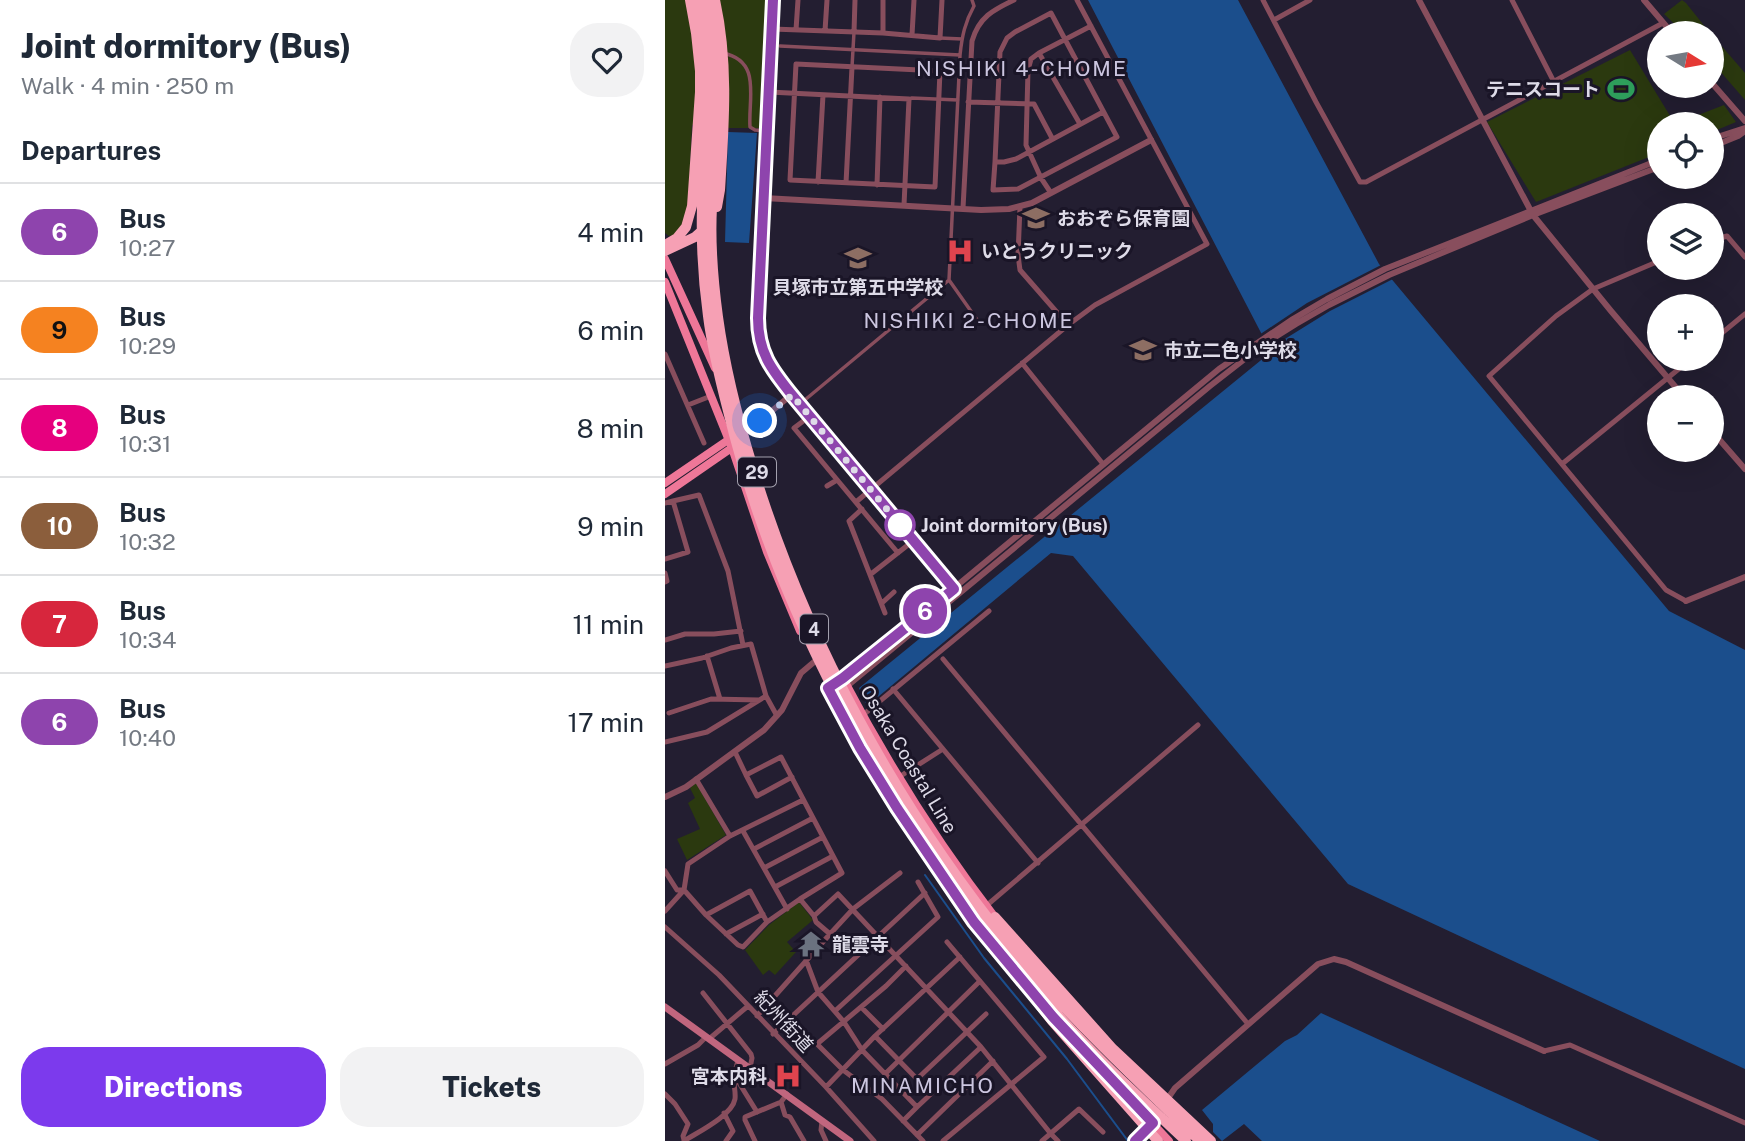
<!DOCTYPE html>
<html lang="en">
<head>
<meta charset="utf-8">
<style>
	body { margin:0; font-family:"Public Sans","Noto Sans JP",sans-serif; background:#f2f2f3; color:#1f2937; height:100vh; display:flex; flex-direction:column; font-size:26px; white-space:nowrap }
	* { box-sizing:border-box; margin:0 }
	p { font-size:23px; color:#747a83 }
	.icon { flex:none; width:38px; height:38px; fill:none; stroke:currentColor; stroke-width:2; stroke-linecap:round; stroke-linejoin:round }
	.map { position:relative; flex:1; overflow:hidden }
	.sheet { display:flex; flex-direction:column; background:#fff; width:665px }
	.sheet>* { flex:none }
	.badge { padding:0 14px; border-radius:23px; font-size:24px; line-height:46px }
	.needle { width:46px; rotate:101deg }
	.controls { position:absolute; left:982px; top:21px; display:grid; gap:14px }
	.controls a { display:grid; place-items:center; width:77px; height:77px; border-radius:50%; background:#fff; box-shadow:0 7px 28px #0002; font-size:35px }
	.you { position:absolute; width:35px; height:35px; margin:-18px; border:5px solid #fff; border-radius:50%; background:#1a73e8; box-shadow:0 0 0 10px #1a73e833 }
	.map>.badge { position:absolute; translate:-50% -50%; box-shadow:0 0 0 4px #fff }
	h2 { padding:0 21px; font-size:26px; line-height:63px }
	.round { display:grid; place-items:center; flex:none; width:74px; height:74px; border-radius:28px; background:#f2f2f3 }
	.overview { display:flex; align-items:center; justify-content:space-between; height:119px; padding:0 21px }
	h1 { font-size:33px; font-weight:800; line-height:52px }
	.button { display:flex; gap:14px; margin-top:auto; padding:14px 21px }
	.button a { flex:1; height:80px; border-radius:28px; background:#7c3aed; color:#fff; font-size:28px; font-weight:800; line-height:80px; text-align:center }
	.button a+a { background:#f2f2f3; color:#1f2937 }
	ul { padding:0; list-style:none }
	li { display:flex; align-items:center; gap:21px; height:98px; padding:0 21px; border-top:2px solid #e0e1e3 }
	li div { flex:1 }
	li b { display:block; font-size:26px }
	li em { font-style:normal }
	li .badge { min-width:77px; font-weight:700; text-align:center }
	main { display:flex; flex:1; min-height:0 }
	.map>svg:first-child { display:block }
</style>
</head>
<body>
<main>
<section class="sheet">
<div class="overview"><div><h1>Joint dormitory (Bus)</h1><p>Walk · 4 min · 250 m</p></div><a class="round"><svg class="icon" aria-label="heart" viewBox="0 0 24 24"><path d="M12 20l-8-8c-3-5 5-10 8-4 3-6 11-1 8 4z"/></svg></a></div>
<h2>Departures</h2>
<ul>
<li><span class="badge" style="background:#8e44ad;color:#fff">6</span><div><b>Bus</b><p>10:27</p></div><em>4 min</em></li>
<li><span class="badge" style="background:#f58220;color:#111">9</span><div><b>Bus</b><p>10:29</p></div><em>6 min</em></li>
<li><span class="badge" style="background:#e6007e;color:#fff">8</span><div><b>Bus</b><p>10:31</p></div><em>8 min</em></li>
<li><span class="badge" style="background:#8b5e3c;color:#fff">10</span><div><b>Bus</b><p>10:32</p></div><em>9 min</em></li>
<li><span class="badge" style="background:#d7263d;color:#fff">7</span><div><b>Bus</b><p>10:34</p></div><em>11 min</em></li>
<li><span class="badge" style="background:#8e44ad;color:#fff">6</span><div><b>Bus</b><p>10:40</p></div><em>17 min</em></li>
</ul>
<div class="button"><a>Directions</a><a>Tickets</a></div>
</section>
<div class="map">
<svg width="1080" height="1141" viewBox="0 0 1080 1141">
	<rect width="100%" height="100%" fill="#231e31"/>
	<!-- green -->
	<path fill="#2b390f" d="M0 0H102L94 128H64L27 125 25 167V203L21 220 10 235 4 236 0 233Z
		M1017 0 1021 3 1045 33H1019L999 14Z
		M1047 35 1080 73V100L1047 62Z
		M965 50 1010 124 1059 105 1071 122 1047 132 1046 124H994V153L871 202 822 122Z
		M31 783 61 835 22 860 12 839 35 829 23 803 30 798 25 788Z
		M134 902 148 920 122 942 131 952 110 975 104 970 98 975 80 950 104 925Z"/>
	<!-- water -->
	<path fill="#1b4e8c" d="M423 0H573L714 264 1004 611 1080 650V1069L683 884 408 556 386 553 202 706 194 688 606 352Z
		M63 132 92 133 84 243 60 242Z
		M656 1013 935 1141H597L579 1124 557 1141 548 1132V1124L537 1110 620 1041 632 1035Z"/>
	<!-- pier -->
	<path fill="#231e31" d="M718 264 728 279 665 311 602 350 594 335 642 303Z"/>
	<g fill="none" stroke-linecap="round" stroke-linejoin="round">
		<!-- stream -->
		<path stroke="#1b4e8c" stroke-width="2" d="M260 875 319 958 402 1059 463 1141"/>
		<!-- pedestrian -->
		<path stroke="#884e5d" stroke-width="3.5" d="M307 0 309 6C300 22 297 36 295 55L284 280 315 324
			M275 38 297 39
			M115 46 295 55
			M58 53C97 61 83 98 85 127L90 130 102 131
			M187 67 189 32
			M244 99 247 98 293 100
			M135 404 284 280"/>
		<!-- minor -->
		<path stroke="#884e5d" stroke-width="5" d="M598 0 651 102 695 182H701L998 23
			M847 0 889 82
			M609 20 645 0
			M107 29 218 33 275 38 277 0
			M131 30 133 0
			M160 31 162 0
			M189 32 190 0
			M218 33V0
			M247 35 249 0
			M374 53 415 124
			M131 64 275 71 270 187 125 180Z
			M104 92 244 99 239 205
			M303 102 369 104 387 138
			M330 162 328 190 353 189 452 137 386 13 350 32 342 38 335 52 330 162H339L351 159 438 112
			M153 182 158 95
			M181 183 187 67
			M212 185 215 97
			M386 193 376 178 361 145 363 70 366 59 374 53 426 26
			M355 207 353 255 355 270 403 325
			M298 208 307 41C314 17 328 10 349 0
			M1046 241 1062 236 1080 257
			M994 261 928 289 891 316 824 376 1001 590 1021 601
			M1046 342 1080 314
			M0 354 39 443
			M357 363 438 464
			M23 405 46 396
			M145 416 129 428 233 553
			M897 464 1026 359
			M162 486 172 480
			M8 501 34 495 63 571 78 645
			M191 502 403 325 430 305 542 244 412 0
			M0 503 8 501 23 552 0 559
			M197 509 184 521 220 613
			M0 573 2 581 0 582
			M206 574 248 541
			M217 603 229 592
			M0 640 20 634H49L76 631
			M42 656 55 699
			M278 659 583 1024
			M0 666 37 658 66 648 86 644 101 696 112 716
			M228 689 373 863
			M4 713 46 699 94 700
			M198 715 324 611
			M0 742 42 732 101 696
			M70 752 81 775 116 757 177 873 135 899 102 922 78 947 73 945 41 915 19 890 23 864 65 836 138 800
			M81 775 92 796 127 777
			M234 777 278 749
			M31 779 65 836
			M78 831 122 909
			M89 849 148 818
			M99 868 158 837
			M0 871 12 890H19L0 911
			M110 887 168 856
			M135 899 149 916 173 894 316 1047 386 1134 393 1141
			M321 906 533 725
			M41 915 85 891 102 922
			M0 927 54 975 161 1087 209 1141
			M61 934 98 914
			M165 934 188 909 235 873
			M141 960 153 992 179 1022 197 1050 252 1107 316 1047
			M241 966 221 986 152 1044 178 1070 217 1099 258 1141
			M38 993 86 1054 87 1058 85 1068
			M196 1007 218 1029
			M170 1011 273 917 253 882
			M92 1016 165 934 151 922 149 916
			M108 1034 260 893
			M210 1036 252 1079 321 1014
			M44 1039 83 1006
			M879 1051 905 1045 1080 1123
			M0 1064 33 1045 41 1037
			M220 1074 315 981
			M71 1078 92 1112
			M161 1087 210 1036 295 957
			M0 1094 10 1104 23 1124 18 1136 19 1140
			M122 1094 116 1102 120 1115 125 1117 139 1141
			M59 1113 68 1131 61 1141
			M157 1121 156 1130 161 1141
			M238 1121 252 1107
			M252 1135 328 1061
			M19 1141C31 1133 67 1116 70 1099 71 1091 68 1084 69 1076 70 1071 72 1065 73 1060
			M90 1141 80 1120V1117L116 1102
			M278 1141 379 1057 282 942
			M377 1141 414 1109 438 1132"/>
		<!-- tertiary -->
		<path stroke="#884e5d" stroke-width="6" d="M108 0 93 318C93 352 106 369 126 395L291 591
			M754 0 868 215 946 311 1019 397
			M979 0 1007 33
			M1046 82 1080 121
			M1046 139 1080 128
			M1046 147 1073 136 1080 131
			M99 198 316 210 344 209 367 203 486 140
			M1046 430 1080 469
			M79 434 126 395
			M1021 601 1080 577
			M173 681 289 588 554 369 628 319 662 299 720 269 994 160
			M181 687 545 386 599 344 631 324 664 305 724 275 868 215 994 167
			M0 797 21 787 99 730 117 710 136 673 149 662
			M501 1101 510 1088 653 964 669 959 681 962 879 1051
			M470 1141 483 1127"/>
		<!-- secondary -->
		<path stroke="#c1667e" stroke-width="7" d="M0 1007 185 1141"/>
		<!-- primary -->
		<path stroke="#ee7798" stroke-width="8" d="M0 259 50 368
			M0 282 67 448 102 552 135 631
			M0 483 66 438
			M0 494 68 447
			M179 680C223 764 274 845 332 920
			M293 898 318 932
			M415 1046 504 1141"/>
		<!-- motorway -->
		<path stroke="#f6a0b4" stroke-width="10" d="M34 0C40 34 44 68 43 103 42 138 38 172 37 207 36 243 38 280 43 316 47 348 55 380 63 411 116 627 231 827 375 995 420 1047 471 1094 521 1141
			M43 0C57 73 49 134 47 207 45 244 48 280 53 317 60 368 73 419 88 468 141 641 231 805 345 946 403 1016 469 1078 535 1141
			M50 0C64 63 59 126 55 190L52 207
			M2 244 12 238 21 227 27 206 35 92V71L31 33 25 0
			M0 251 30 237 39 229
			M330 917 448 1049 546 1141
			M363 990 387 1021 493 1141"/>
	</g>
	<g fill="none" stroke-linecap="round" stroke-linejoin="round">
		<!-- line casing -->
		<g stroke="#fff" stroke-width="16">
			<path id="line" d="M108 0 93 318C93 352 106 369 127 395L289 589 178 678 163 688 195 748 232 808 309 922 388 1017 488 1123 470 1141"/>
		</g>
		<!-- line -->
		<use href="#line" stroke="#8e44ad" stroke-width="10"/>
		<!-- walk -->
		<path stroke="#dedbe8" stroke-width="7" stroke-dasharray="0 12.6" d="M95 421 127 395 235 525"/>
	</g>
	<!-- icons -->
	<defs>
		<g id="stadium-bare" transform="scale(2.1)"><path d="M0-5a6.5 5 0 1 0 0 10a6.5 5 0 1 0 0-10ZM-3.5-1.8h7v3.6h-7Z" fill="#2e9e5b" stroke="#1a1527" stroke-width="2.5" paint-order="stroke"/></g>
		<g id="school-bare" transform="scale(2.1)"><path d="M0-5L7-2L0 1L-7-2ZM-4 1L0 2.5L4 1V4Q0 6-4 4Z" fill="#8d6e63" stroke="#1a1527" stroke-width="2.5" paint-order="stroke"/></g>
		<g id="hospital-bare" transform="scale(2.1)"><path d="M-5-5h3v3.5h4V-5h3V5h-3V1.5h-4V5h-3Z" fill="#e0444e" stroke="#1a1527" stroke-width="2.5" paint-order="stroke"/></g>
		<g id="temple-bare" transform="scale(2.1)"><path d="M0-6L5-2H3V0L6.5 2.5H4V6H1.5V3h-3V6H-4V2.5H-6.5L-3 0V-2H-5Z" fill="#6b7280" stroke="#1a1527" stroke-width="2.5" paint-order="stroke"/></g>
	</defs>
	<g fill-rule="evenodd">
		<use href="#stadium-bare" x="956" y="89"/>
		<use href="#school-bare" x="371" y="218"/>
		<use href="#hospital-bare" x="295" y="251"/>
		<use href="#school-bare" x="193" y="258"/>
		<use href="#school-bare" x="478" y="350"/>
		<use href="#temple-bare" x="146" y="944"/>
		<use href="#hospital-bare" x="123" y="1076"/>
	</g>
	<!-- markers -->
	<circle fill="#fff" stroke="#8e44ad" stroke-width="3.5" cx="235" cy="525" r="14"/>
	<g text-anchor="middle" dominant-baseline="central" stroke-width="6" stroke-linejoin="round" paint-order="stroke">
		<!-- shield labels -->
		<g fill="#1a1527" stroke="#a3a0ae" stroke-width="2">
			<rect x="73" y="457.5" width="38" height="29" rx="5"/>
			<rect x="135" y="614.5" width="28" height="29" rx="5"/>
		</g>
		<g font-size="18" font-weight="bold" fill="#dedbe8">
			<text x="92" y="472">29</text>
			<text x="149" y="629">4</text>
		</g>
		<!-- poi labels -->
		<g font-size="19" font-weight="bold" fill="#dedbe8" stroke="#1a1527" text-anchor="start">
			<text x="935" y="89" text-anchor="end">テニスコート</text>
			<text x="392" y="218">おおぞら保育園</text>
			<text x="316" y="251">いとうクリニック</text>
			<text x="193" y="287" text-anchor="middle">貝塚市立第五中学校</text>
			<text x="499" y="350">市立二色小学校</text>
			<text x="167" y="944">龍雲寺</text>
			<text x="102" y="1076" text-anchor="end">宮本内科</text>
		</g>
		<!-- stop labels -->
		<g font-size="19" font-weight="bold" fill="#dedbe8" stroke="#1a1527" text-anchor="start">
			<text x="256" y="525">Joint dormitory (Bus)</text>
		</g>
		<!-- street labels -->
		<g font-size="19" fill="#dedbe8" stroke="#1a1527">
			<text transform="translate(244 759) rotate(59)">Osaka Coastal Line</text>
			<text transform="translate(119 1021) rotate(47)">紀州街道</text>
		</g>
		<!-- neighbourhood labels -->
		<g font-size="21" letter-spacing="2" fill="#ccc6e0" stroke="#1a1527">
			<text x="357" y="68">NISHIKI 4-CHOME</text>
			<text x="304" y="320">NISHIKI 2-CHOME</text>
			<text x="258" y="1085">MINAMICHO</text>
		</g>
	</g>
</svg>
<div class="controls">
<a><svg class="needle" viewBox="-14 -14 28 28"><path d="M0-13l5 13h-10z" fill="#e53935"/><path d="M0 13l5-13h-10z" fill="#747a83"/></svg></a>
<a><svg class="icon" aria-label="locate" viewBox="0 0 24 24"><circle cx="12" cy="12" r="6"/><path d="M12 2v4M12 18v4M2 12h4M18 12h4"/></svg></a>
<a><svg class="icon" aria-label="layers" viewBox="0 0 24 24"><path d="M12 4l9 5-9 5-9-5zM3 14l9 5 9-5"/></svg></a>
<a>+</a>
<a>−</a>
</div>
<div class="you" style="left:95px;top:421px"></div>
<b class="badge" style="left:260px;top:611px;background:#8e44ad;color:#fff">6</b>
</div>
</main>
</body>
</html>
